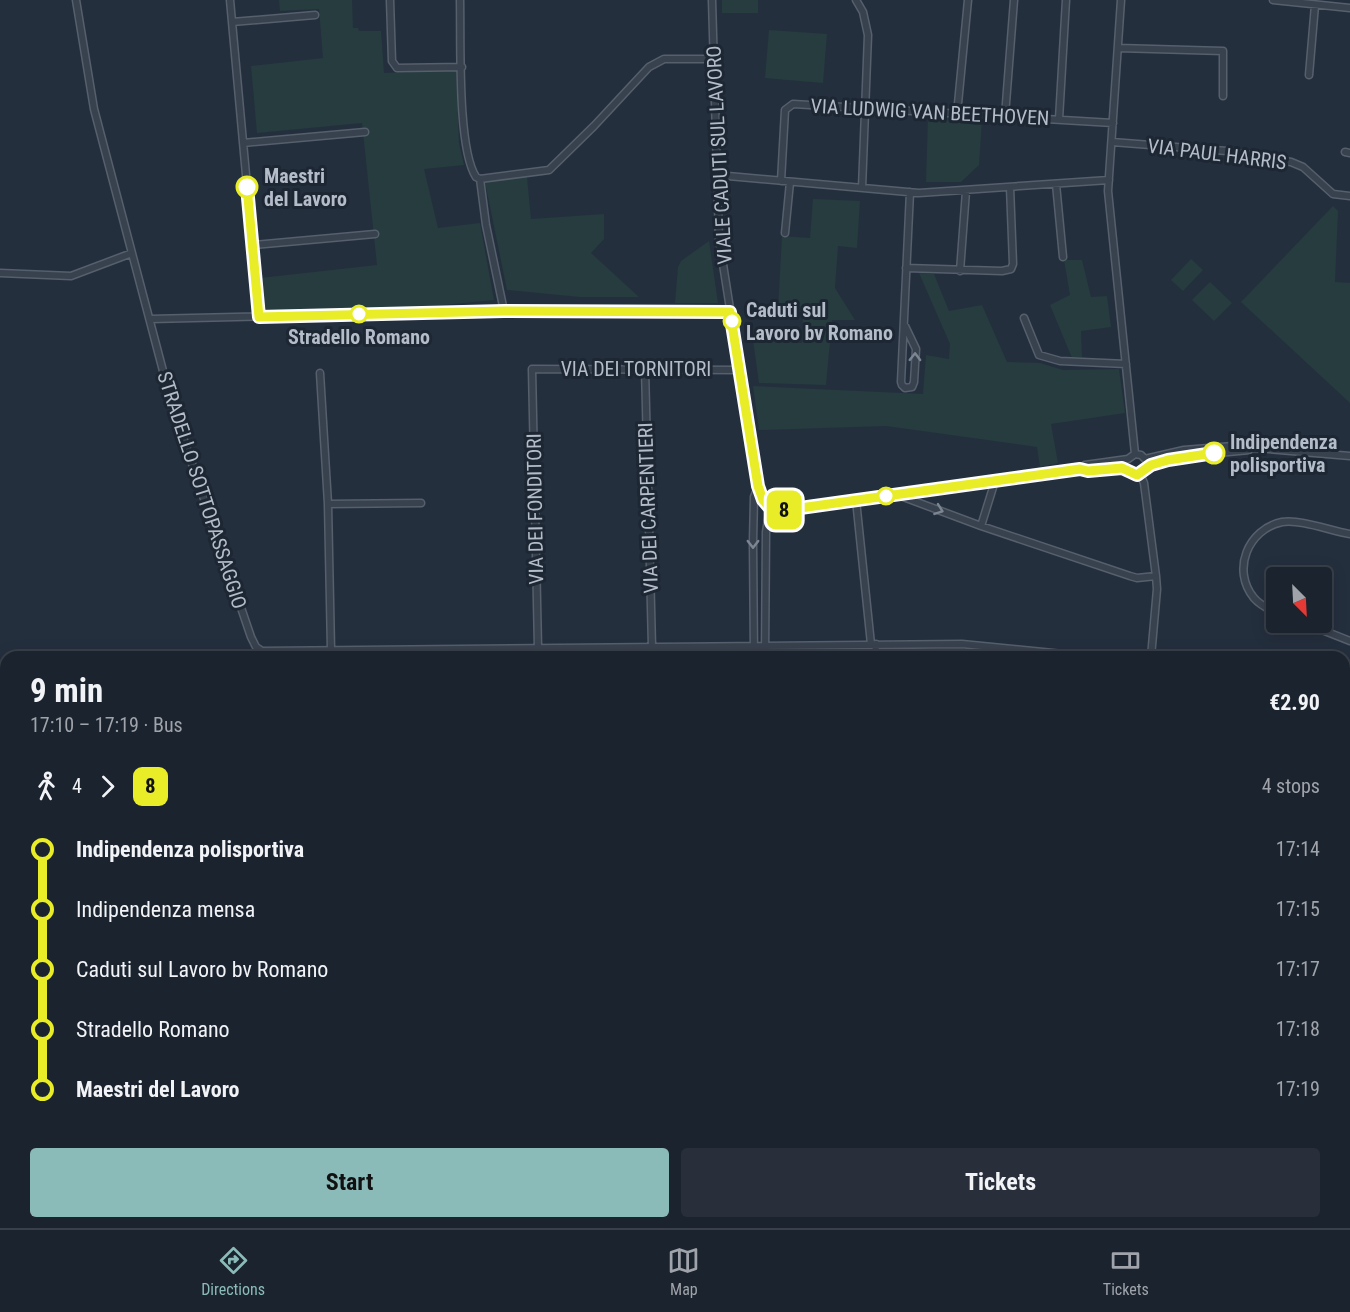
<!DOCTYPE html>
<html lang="en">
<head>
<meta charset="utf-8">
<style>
	body { margin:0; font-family:"Roboto Condensed",sans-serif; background:#282f3a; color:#f1f3f6; height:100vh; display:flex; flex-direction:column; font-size:22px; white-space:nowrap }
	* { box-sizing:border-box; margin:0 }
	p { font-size:20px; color:#a0a4aa }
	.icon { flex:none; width:33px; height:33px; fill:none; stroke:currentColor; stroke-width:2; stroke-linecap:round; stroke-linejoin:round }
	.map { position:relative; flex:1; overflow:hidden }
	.drawer { position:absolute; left:0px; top:651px; width:1350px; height:578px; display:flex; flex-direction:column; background:#1b232e; border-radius:18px 18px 0 0; box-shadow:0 3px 15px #0003,0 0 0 2px #39404a }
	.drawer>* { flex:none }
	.badge { padding:0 12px; border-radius:9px; font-size:21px; line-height:39px }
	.needle { width:39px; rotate:156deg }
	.controls { position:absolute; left:1266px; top:567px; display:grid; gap:12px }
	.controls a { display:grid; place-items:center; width:66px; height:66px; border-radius:6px; background:#1b232e; box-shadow:0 3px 15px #0003,0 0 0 2px #39404a; font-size:30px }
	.map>.badge { position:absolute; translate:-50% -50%; box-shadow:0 0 0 3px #fff }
	.legs { display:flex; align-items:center; gap:9px; height:66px; padding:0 30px; font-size:20px }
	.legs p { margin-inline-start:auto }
	.summary { display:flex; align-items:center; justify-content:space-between; height:102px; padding:0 30px }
	h1 { font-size:33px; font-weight:700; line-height:45px }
	.button { display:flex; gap:12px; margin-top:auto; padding:12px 30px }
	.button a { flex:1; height:69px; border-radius:6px; background:#8bbbb9; color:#111; font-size:24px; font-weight:700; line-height:69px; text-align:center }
	.button a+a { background:#282f3a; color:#f1f3f6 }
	ul { padding:0 30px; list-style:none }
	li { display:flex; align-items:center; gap:21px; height:60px; font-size:22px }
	li i { display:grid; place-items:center; width:9px; height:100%; margin:0 8px; background:currentColor }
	li i::after { content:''; width:15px; height:15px; margin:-8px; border:4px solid; border-radius:50%; background:#1b232e }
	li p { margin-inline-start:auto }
	li:first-child i { background:linear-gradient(#0000 50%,currentColor 0) }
	li:last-child i { background:linear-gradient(currentColor 50%,#0000 0) }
	.tab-bar { display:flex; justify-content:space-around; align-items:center; height:84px; border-top:2px solid #39404a; background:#1b232e; font-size:16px; color:#a0a4aa }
	.tab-bar a { display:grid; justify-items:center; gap:3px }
	.tab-bar .active { color:#8bbbb9 }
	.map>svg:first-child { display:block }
</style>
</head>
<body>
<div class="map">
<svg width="1350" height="1228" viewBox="0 0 1350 1228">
	<rect width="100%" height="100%" fill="#242f3e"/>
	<!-- green -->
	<path fill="#263c3f" d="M279 0H352L353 28H358L359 31H381L384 73 456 70 459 143 464 165 424 169 438 228 480 223 494 300 412 308 263 312 260 278 377 265 362 123 257 133 251 66 323 58 319 9 280 11Z
		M722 0H758V13H722Z
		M769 30 827 34 823 83 765 78Z
		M928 117 982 120 979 165 961 182H926Z
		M527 177 531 219 604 214V239L591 253 639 297H580L507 290 485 182Z
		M813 199 860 201 857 248 838 246 835 288 855 320H832L826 385 759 383 753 340 802 343 803 313 778 311 782 236 810 238Z
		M1333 206 1338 211 1335 282 1350 283V403L1241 302Z
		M709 241 718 303H675L678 267 681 261Z
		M1191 259 1203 270 1183 291 1171 280Z
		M1064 260H1082L1091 297 1107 296 1111 327 1081 331 1082 357 1072 358 1050 305 1070 295Z
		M919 273 934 274 949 311 982 305 1007 362 1040 363 1063 370 1119 369 1125 413 1051 424 1058 463 1040 467 1037 447 886 426 759 430 753 386 923 394 926 355 949 359 950 344Z
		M1210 282 1232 303 1214 321 1192 300Z
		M1344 816H1350V880H1344Z"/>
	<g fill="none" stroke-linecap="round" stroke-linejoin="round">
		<!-- river -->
		<path stroke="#394c67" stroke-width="12" d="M0 1170H6
			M141 1222 142 1228"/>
		<!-- minor casing -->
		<g stroke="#565f6c" stroke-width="9">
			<path id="minor" d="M76 0 94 109 172 405 251 637 256 647 262 651V657
				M230 0 259 317
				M390 0 392 61 397 68 462 67
				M460 0C461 39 457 148 476 177L480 179 486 225 504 311
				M712 0 719 239 758 486 763 500 770 508
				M856 0 863 12 868 35 862 188
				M1121 0 1108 191 1135 454
				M1273 0 1350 8
				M232 22 315 15
				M1118 48 1223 51V96
				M1309 75 1315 5
				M957 114 968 0
				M1005 116 1014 0
				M1059 119 1066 0
				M1112 142 1227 151 1291 162 1303 167 1333 194 1350 196
				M243 143 365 132
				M1345 152 1350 153
				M717 175 919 193 1109 180
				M480 179 549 170 594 126 649 67 664 59H713
				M781 181 785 110 793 104 1113 123
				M1056 184 1063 257
				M785 233 790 182
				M253 245 375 234
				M906 268 1002 271 1011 269 1013 264 1010 187
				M960 271 966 191
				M0 273 71 276 132 253
				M1024 318 1039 355 1060 361 1126 364
				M150 319 504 311H730
				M905 326 916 349 914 382 912 387 905 388 902 385 901 382 910 192
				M645 368 652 647
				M320 373 328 504 331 650
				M1145 459 1184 450 1233 446 1350 456
				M1080 469 1085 465 1128 459 1135 454 1141 455 1145 459
				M1140 474 1144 483 1156 576 1157 589 1151 657
				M1140 474 1151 465 1177 457 1249 450
				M898 495 981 526 1130 576 1137 578 1156 576
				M856 500 871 644
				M328 504 421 503
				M770 508 787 510 1080 469C1094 472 1108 466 1122 468 1130 469 1132 475 1140 474
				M981 526 995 481
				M1276 613C1268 609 1260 605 1254 598 1231 570 1248 529 1282 522 1301 519 1331 531 1350 534
				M1302 622 1350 641
				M538 648 532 369 740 370
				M262 651 962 644 1093 657
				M754 657 753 542 754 497 758 487
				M765 657 766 532 770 508
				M875 657 876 644
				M1344 695H1350
				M1344 768H1350
				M315 1222 317 1228
				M585 1222 613 1228
				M751 1222 752 1228"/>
		</g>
		<!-- minor -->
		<use href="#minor" stroke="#38414e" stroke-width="6"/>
		<!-- rail -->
		<path stroke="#5a6575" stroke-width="2" stroke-dasharray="6 6" stroke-linecap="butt" d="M0 802 6 803
			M1344 943 1350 942"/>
	</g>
	<!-- one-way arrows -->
	<defs><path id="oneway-chevron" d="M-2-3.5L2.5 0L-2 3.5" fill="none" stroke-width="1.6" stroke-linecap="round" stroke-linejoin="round" transform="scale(1.5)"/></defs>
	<g stroke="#7c8592">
		<use href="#oneway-chevron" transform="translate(915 357) rotate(-89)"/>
		<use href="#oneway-chevron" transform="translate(939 510) rotate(20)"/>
		<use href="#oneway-chevron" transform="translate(753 544) rotate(90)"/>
	</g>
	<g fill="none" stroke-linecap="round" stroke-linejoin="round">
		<!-- line-1 casing -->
		<g stroke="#fff" stroke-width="14">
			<path id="line-1" d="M247 187 259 317 504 311 730 312 758 486 763 500 770 508 786 510 1080 469 1088 471 1122 468 1137 475 1151 465 1168 460 1214 453"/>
		</g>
		<!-- line-1 -->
		<use href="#line-1" stroke="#e8ed28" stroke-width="9"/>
	</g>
	<!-- markers -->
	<g fill="#fff" stroke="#e8ed28" stroke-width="3">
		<circle cx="247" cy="187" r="10"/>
		<circle cx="359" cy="314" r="8"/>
		<circle cx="732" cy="321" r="8"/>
		<circle cx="1214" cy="453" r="10"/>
		<circle cx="886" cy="496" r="8"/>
	</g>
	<g text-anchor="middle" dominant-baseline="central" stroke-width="6" stroke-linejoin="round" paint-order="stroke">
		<!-- street labels -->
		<g font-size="20" fill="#b4bcc9" stroke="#1d2633">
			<text transform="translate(930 112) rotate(3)">VIA LUDWIG VAN BEETHOVEN</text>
			<text transform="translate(1217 154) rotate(7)">VIA PAUL HARRIS</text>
			<text transform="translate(719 155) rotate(-93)">VIALE CADUTI SUL LAVORO</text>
			<text x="636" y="369">VIA DEI TORNITORI</text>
			<text transform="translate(202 490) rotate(72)">STRADELLO SOTTOPASSAGGIO</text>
			<text transform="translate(648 508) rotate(-92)">VIA DEI CARPENTIERI</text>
			<text transform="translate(535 509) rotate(-91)">VIA DEI FONDITORI</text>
		</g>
		<!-- stop labels -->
		<g font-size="20" font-weight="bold" fill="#b4bcc9" stroke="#1d2633" text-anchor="start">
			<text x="264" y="176">Maestri<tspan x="264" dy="23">del Lavoro</tspan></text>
			<text x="746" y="310">Caduti sul<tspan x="746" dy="23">Lavoro bv Romano</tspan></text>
			<text x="359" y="337" text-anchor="middle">Stradello Romano</text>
			<text x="1230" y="442">Indipendenza<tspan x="1230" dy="23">polisportiva</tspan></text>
		</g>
	</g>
</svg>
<div class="controls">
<a><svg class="needle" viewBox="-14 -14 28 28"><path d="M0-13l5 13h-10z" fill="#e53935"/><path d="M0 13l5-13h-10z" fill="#a0a4aa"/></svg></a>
</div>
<b class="badge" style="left:784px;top:510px;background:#e8ed28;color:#111">8</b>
<section class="drawer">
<div class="summary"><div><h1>9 min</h1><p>17:10 – 17:19 · Bus</p></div><b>€2.90</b></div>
<div class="legs"><svg class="icon" aria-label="walk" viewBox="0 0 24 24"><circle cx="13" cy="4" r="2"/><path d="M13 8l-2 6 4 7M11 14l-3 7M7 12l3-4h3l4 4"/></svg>4<svg class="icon" aria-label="forward" viewBox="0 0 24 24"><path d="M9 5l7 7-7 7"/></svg><b class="badge" style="background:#e8ed28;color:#111">8</b><p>4 stops</p></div>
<ul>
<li><i style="color:#e8ed28"></i><b>Indipendenza polisportiva</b><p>17:14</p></li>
<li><i style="color:#e8ed28"></i><span>Indipendenza mensa</span><p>17:15</p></li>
<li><i style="color:#e8ed28"></i><span>Caduti sul Lavoro bv Romano</span><p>17:17</p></li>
<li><i style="color:#e8ed28"></i><span>Stradello Romano</span><p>17:18</p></li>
<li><i style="color:#e8ed28"></i><b>Maestri del Lavoro</b><p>17:19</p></li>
</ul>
<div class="button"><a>Start</a><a>Tickets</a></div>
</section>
</div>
<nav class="tab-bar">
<a class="active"><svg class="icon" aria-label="directions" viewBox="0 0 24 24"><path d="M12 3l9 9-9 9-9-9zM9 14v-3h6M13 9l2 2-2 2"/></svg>Directions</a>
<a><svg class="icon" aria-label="map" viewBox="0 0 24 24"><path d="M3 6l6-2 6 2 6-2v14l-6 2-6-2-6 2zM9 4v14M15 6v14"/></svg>Map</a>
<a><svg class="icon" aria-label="tickets" viewBox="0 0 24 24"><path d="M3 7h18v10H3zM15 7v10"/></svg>Tickets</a>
</nav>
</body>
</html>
